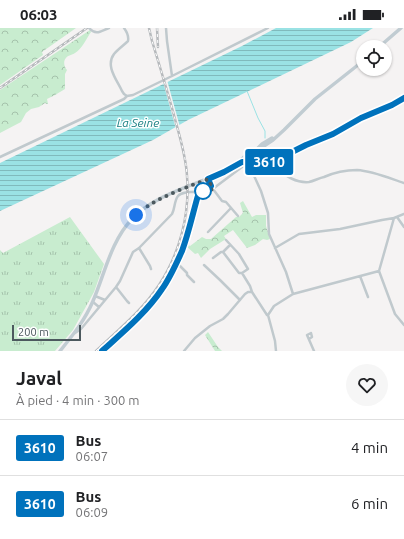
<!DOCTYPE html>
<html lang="fr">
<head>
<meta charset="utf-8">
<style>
	body { margin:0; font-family:Ubuntu,sans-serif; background:#f6f6f6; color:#202124; height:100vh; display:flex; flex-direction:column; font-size:15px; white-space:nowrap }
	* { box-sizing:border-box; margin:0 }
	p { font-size:13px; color:#757577 }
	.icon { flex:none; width:22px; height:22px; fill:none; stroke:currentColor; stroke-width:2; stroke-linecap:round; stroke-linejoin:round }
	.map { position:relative; height:323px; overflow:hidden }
	.side { display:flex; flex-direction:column; background:#fff; flex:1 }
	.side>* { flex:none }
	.badge { padding:0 8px; border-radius:3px; font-size:14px; line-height:26px }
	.buttons { position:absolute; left:356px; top:12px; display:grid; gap:8px }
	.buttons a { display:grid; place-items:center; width:36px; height:36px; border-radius:50%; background:#fff; box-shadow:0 1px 3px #0004; font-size:20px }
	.scale { position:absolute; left:12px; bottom:10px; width:69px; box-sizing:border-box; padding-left:4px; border:2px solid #4c595e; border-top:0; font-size:11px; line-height:14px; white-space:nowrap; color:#4c595e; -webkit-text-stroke:3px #fff; paint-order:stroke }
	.you { position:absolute; width:20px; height:20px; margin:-10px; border:3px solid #fff; border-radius:50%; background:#1a73e8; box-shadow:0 0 0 6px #1a73e833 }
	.map>.badge { position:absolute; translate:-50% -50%; box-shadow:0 0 0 2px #fff }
	.round { display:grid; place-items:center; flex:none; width:42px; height:42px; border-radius:21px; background:#f6f6f6 }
	.summary { display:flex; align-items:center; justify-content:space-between; height:68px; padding:0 16px }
	h1 { font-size:19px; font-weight:700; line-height:30px }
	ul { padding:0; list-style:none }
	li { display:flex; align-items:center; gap:12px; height:56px; padding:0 16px; border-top:1px solid #e0e0e0 }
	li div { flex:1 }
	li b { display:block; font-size:15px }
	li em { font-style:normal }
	li .badge { min-width:44px; font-weight:700; text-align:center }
	.status { display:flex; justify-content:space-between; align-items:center; height:28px; padding:0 20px; background:#fff; direction:ltr }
	.status svg { height:11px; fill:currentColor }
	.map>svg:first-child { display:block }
</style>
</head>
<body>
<div class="status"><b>06:03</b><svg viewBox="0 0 49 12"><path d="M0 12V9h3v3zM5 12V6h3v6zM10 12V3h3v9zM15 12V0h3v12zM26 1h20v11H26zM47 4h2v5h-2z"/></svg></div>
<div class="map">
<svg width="404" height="323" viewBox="0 0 404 323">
	<defs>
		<pattern id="grass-tufts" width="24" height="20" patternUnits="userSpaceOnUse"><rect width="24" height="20" fill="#c8eccf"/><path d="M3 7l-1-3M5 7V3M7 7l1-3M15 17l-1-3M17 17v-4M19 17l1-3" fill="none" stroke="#a5c2ab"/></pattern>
		<pattern id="forest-crowns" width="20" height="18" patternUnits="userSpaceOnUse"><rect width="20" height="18" fill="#c8eccf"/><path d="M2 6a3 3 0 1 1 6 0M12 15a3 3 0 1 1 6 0" fill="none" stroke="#a5c2ab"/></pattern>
		<pattern id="water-rules" width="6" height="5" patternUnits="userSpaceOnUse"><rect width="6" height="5" fill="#9ae2e4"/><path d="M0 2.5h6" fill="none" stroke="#80babc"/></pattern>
	</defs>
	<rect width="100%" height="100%" fill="#f5f3f3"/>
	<!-- grass -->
	<path fill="url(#grass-tufts)" d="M70 189 104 236 94 264 73 302 55 323H0V222L3 225Z"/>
	<!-- forest -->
	<path fill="url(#forest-crowns)" d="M0 0H76L42 24 43 27 0 57Z
		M90 2 91 4C86 11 82 21 75 25 72 27 68 27 66 30 63 33 64 39 67 42L65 46V61L55 67 47 71 48 76H47L45 75 39 79 31 81 26 85 21 94 0 105V62Z
		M243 173 252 189 256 187H266V198L270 211 267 212 263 211 255 217 247 220 233 202 224 208 226 211 210 221 201 230 198 225 195 226 186 218 187 216 190 218 202 209 206 211H211L236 189H239L243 185 240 175Z
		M208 304 218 319 222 323H215L205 307Z"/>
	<!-- water -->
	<path fill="url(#water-rules)" d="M276 0H373L351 14 188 92 153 112 0 183V135L242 18Z"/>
	<!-- pier -->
	<path fill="#f5f3f3" d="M167 52 180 99 176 101 163 54Z"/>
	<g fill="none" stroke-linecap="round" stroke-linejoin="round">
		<!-- stream -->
		<path stroke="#9ae2e4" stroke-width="1" d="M247 63 258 90 265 103V110"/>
		<!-- minor -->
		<path stroke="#c0c9cd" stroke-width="2.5" d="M89 0C96 8 101 3 109 0
			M124 0C127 4 129 8 128 13 124 17 118 21 114 26 105 38 117 52 122 63L124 66 127 68
			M166 0 167 13 172 48
			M127 68 133 67 172 48 268 0
			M0 129 124 71 127 68
			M274 133 306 117 333 106 361 90 392 77 404 70
			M274 133 281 140 284 145
			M254 135 274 133
			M279 138C282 149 299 155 309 154 314 153 319 150 324 149 333 145 346 142 357 142 373 143 389 150 404 155
			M250 139 261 163 268 185 269 206 286 244 293 266 274 278 268 287 275 313 276 323
			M208 151 213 161 222 173 226 174 238 188
			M397 189 404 199
			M208 204 231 180
			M226 212 239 226 248 241 242 245 250 258 252 264
			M230 217 223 224 239 245H242
			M139 220 150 238 151 241
			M275 220 299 206 340 201 382 192 394 190
			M213 230 221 224H223
			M177 235 187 245V247L194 254
			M204 237 220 252 240 272
			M379 243 394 190 404 186
			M379 243 395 286 404 297
			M360 248 368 269
			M116 259 127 273 129 275
			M293 266 379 243
			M95 268 105 272
			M93 274 99 279
			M75 305 81 301 116 259 120 253 133 224 139 220 172 186C175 181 174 173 178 168 183 162 201 165 210 163L242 139 246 138 250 140
			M309 311 312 309 311 305 307 307 314 323
			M102 323C123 304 146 285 162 261 170 250 176 236 182 223 189 204 193 184 199 165
			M184 323 195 310 210 298 223 291 228 286 245 266 248 264H252L267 287"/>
		<!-- secondary -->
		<path stroke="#c1ccd2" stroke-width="3.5" d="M379 19 401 0
			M252 126 262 116 272 110
			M255 128 261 120 273 112 284 102 315 71 363 33
			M245 132 246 134 248 136H253L256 131 255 128
			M223 142 242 131 247 126H252
			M60 323C73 307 85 292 93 273 105 245 111 213 132 191 151 171 177 163 201 153 209 150 216 147 224 144 231 141 238 134 246 134"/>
		<!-- rail casing -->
		<g stroke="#b6b9bc" stroke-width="2.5">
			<path id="rail" d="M157 0 158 19
				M0 60 87 0
				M96 323C118 302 142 283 159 257 180 225 190 186 187 148 186 128 180 110 175 91 168 65 160 39 152 13L149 0"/>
		</g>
		<!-- rail -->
		<use href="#rail" stroke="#fff" stroke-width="1" stroke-dasharray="3" stroke-linecap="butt"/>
	</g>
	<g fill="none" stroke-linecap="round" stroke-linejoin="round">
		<!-- line casing -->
		<g stroke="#fff" stroke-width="9">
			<path id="line" d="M102 323C123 304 146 285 162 261 170 250 176 236 182 223 189 204 193 184 199 164L211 158 208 151 224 144 242 134H246L250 136 254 135 274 133 306 117 333 106 361 90 392 77 404 70"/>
		</g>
		<!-- line -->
		<use href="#line" stroke="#0072bc" stroke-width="6"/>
		<!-- walk -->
		<path stroke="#4c595e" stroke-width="4" stroke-dasharray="0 7.2" d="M136 187C157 169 183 161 208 151L213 161 204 164 203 163"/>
	</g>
	<!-- markers -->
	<circle fill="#fff" stroke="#0072bc" stroke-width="2" cx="203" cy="163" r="8"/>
	<g text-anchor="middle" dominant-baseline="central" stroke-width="3" stroke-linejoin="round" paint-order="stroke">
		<!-- water labels -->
		<g font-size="12" font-style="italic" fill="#1b8184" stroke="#fff">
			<text x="138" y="94">La Seine</text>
		</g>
	</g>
</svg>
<div class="buttons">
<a><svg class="icon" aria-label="locate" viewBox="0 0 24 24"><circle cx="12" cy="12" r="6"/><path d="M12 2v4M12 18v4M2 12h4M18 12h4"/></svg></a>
</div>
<div class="scale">200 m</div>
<div class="you" style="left:136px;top:187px"></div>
<b class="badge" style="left:269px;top:134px;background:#0072bc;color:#fff">3610</b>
</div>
<section class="side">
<div class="summary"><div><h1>Javal</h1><p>À pied · 4 min · 300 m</p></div><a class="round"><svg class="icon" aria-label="heart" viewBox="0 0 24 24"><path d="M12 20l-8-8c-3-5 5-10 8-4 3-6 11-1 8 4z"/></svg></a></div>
<ul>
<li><span class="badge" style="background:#0072bc;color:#fff">3610</span><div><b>Bus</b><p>06:07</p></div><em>4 min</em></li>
<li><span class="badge" style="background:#0072bc;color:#fff">3610</span><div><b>Bus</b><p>06:09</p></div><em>6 min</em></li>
</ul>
</section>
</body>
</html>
